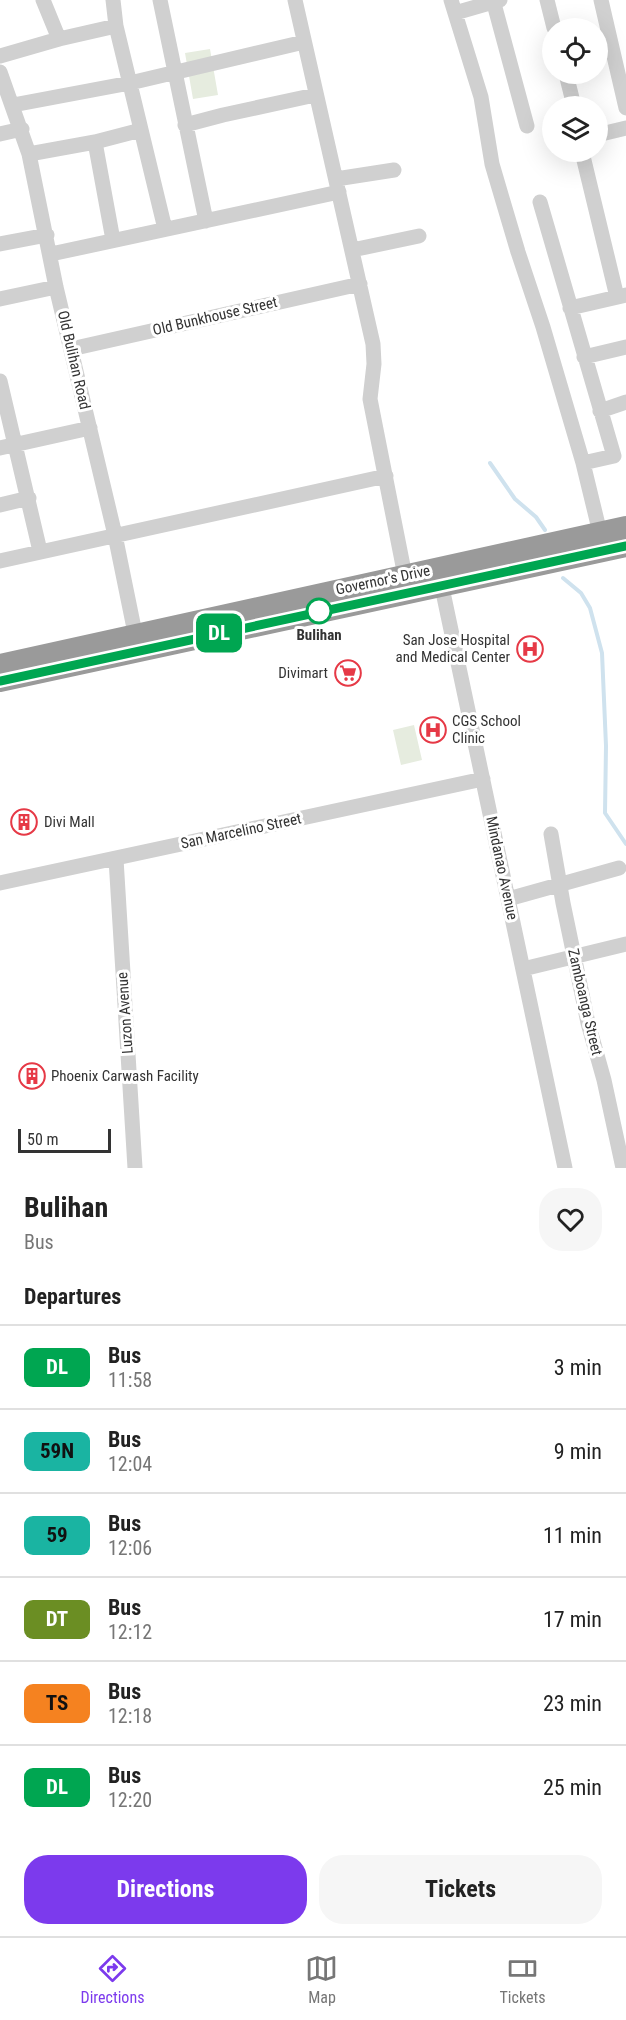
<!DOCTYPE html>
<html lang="en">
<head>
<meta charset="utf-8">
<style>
	body { margin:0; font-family:"Roboto Condensed",sans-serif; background:#f6f6f6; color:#222; height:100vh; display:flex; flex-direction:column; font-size:22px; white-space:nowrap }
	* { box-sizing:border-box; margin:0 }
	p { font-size:20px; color:#767676 }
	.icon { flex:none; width:33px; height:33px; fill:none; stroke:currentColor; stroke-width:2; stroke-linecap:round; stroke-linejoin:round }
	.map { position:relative; height:1168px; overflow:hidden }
	.panel { display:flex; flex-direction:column; background:#fff; flex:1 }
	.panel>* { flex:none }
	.badge { padding:0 12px; border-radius:9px; font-size:21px; line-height:39px }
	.tools { position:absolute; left:542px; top:18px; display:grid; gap:12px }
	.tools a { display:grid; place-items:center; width:66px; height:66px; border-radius:50%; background:#fff; box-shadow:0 6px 24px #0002; font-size:30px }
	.scale { position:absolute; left:18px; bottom:15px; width:93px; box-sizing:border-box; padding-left:6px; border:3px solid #333; border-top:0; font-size:16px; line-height:21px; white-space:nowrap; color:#333; -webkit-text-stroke:4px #fff; paint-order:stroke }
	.map>.badge { position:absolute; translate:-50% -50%; box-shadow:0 0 0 3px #fff }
	h2 { padding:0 24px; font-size:22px; line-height:54px }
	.round { display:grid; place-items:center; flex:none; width:63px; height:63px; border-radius:24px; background:#f6f6f6 }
	.summary { display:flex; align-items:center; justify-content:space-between; height:102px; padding:0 24px }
	h1 { font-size:28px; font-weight:700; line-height:45px }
	.cta { display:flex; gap:12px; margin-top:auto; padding:12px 24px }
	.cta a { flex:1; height:69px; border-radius:24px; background:#7c3aed; color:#fff; font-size:24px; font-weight:700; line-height:69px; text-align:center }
	.cta a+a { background:#f6f6f6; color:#222 }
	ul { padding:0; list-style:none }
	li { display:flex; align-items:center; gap:18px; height:84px; padding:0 24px; border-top:2px solid #e0e0e0 }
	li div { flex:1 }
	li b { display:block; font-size:22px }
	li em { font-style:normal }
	li .badge { min-width:66px; font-weight:700; text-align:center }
	.tabs { display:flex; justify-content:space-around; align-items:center; height:84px; border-top:2px solid #e0e0e0; background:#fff; font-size:16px; color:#767676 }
	.tabs a { display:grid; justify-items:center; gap:3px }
	.tabs .on { color:#7c3aed }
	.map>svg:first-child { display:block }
</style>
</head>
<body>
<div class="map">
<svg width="626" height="1168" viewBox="0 0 626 1168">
	<rect width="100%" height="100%" fill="#fff"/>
	<!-- green -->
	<path fill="#e6ecdf" d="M210 49 218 95 193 99 185 53Z
		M414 725 422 760 401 765 393 730Z"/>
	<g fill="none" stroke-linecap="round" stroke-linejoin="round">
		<!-- stream -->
		<path stroke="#cfe2ee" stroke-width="4" d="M490 463 515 499 536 517 545 530
			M563 578 581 593 590 608 602 653 606 746 605 813 626 844"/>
		<!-- minor -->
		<path stroke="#d0d0d0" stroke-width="15" d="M43 0 59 39
			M113 0 116 26 165 229
			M160 0 206 221
			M295 0 373 344 374 364 370 399 405 576
			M451 0 481 97 492 164 518 252 543 327 583 463 600 533
			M493 0 527 126
			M547 0 554 28
			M601 0 626 108
			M455 13 500 0
			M0 56 59 39 116 26
			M0 72 29 154 56 287 115 535 137 643
			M566 74 574 106
			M13 105 130 83 304 42
			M185 125 223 115 315 95
			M0 134 22 129
			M597 135 626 128
			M95 142 141 130
			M582 152 617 297
			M29 154 95 142 113 240
			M336 179 394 170
			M540 202 614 456 583 463
			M0 244 47 235
			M352 250 419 236
			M51 254 339 192
			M0 299 56 287
			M570 308 626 295
			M71 349 360 284
			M584 357 626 347
			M0 381 40 551
			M600 411 626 402
			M0 448 90 428
			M0 505 29 498
			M0 561 386 476
			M440 578 565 1168
			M551 834 563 903 588 1023 604 1080 623 1168
			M116 859 135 1168
			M0 883 483 779
			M508 899 619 868
			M523 969 626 944"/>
		<!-- highway -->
		<path stroke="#9a9a9a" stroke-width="22" d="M0 665 626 527
			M0 681 626 546"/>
	</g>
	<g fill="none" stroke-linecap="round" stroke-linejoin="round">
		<!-- line casing -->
		<g stroke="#fff" stroke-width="14">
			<path id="line" d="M0 681 626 546"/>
		</g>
		<!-- line -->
		<use href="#line" stroke="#00a651" stroke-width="9"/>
	</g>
	<!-- icons -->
	<defs>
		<g id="hospital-ring" transform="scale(1.35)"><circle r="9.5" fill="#fff" stroke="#e63946" stroke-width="1.5"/><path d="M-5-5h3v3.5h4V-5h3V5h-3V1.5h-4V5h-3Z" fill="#e63946"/></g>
		<g id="supermarket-ring" transform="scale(1.35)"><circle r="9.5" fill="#fff" stroke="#e63946" stroke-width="1.5"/><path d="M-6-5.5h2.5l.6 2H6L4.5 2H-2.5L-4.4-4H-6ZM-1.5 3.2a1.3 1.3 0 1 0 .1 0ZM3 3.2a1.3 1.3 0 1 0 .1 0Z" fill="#e63946"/></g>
		<g id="building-ring" transform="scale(1.35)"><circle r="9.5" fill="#fff" stroke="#e63946" stroke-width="1.5"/><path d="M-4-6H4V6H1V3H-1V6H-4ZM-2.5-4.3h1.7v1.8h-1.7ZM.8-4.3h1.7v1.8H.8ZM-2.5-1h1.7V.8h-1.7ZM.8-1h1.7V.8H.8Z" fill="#e63946"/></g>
	</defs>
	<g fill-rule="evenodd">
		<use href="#hospital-ring" x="530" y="649"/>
		<use href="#supermarket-ring" x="348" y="673"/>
		<use href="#hospital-ring" x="433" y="730"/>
		<use href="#building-ring" x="24" y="822"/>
		<use href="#building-ring" x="32" y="1076"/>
	</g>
	<!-- markers -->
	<circle fill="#fff" stroke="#00a651" stroke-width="3" cx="319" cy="611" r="12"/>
	<g text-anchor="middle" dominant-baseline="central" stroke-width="6" stroke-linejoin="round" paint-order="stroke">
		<!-- street labels -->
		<g font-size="15" fill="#333" stroke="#fff">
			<text transform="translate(215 316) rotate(-13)">Old Bunkhouse Street</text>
			<text transform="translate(74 360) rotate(77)">Old Bulihan Road</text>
			<text transform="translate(383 580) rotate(-12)">Governor's Drive</text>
			<text transform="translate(241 831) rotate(-12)">San Marcelino Street</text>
			<text transform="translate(502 868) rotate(78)">Mindanao Avenue</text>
			<text transform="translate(585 1002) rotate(77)">Zamboanga Street</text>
			<text transform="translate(125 1013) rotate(-94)">Luzon Avenue</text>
		</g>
		<!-- stop labels -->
		<g font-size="15" font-weight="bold" fill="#333" stroke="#fff">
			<text x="319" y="635">Bulihan</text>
		</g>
		<!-- poi labels -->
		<g font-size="15" fill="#333" stroke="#fff" text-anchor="start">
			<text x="510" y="640" text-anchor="end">San Jose Hospital<tspan x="510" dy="17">and Medical Center</tspan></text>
			<text x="328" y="673" text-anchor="end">Divimart</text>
			<text x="452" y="721">CGS School<tspan x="452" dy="17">Clinic</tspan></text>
			<text x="44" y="822">Divi Mall</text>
			<text x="51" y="1076">Phoenix Carwash Facility</text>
		</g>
	</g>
</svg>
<div class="tools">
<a><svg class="icon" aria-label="locate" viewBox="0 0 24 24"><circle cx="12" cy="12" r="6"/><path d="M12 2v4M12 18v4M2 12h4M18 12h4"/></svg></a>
<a><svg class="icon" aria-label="layers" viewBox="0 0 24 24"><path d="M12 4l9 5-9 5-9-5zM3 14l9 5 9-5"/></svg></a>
</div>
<div class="scale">50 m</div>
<b class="badge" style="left:219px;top:633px;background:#00a651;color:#fff">DL</b>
</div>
<section class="panel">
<div class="summary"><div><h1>Bulihan</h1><p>Bus</p></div><a class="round"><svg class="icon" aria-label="heart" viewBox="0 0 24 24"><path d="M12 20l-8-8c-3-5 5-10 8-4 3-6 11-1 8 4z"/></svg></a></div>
<h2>Departures</h2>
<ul>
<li><span class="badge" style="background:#00a651;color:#fff">DL</span><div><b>Bus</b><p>11:58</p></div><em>3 min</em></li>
<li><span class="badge" style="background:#1ab4a2;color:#111">59N</span><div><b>Bus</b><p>12:04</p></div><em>9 min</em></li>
<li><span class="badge" style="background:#1ab4a2;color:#111">59</span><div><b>Bus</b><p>12:06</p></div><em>11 min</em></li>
<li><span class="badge" style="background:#6b8e23;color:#fff">DT</span><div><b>Bus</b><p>12:12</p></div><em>17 min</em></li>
<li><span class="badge" style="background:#f58220;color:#111">TS</span><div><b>Bus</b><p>12:18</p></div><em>23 min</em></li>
<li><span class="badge" style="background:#00a651;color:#fff">DL</span><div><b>Bus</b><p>12:20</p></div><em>25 min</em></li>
</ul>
<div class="cta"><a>Directions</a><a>Tickets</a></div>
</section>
<nav class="tabs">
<a class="on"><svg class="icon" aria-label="directions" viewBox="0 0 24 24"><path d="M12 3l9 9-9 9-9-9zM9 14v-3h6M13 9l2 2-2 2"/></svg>Directions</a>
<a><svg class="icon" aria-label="map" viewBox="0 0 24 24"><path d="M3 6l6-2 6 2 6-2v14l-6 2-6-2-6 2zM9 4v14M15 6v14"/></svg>Map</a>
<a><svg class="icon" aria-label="tickets" viewBox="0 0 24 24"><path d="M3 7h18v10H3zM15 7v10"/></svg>Tickets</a>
</nav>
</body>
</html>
